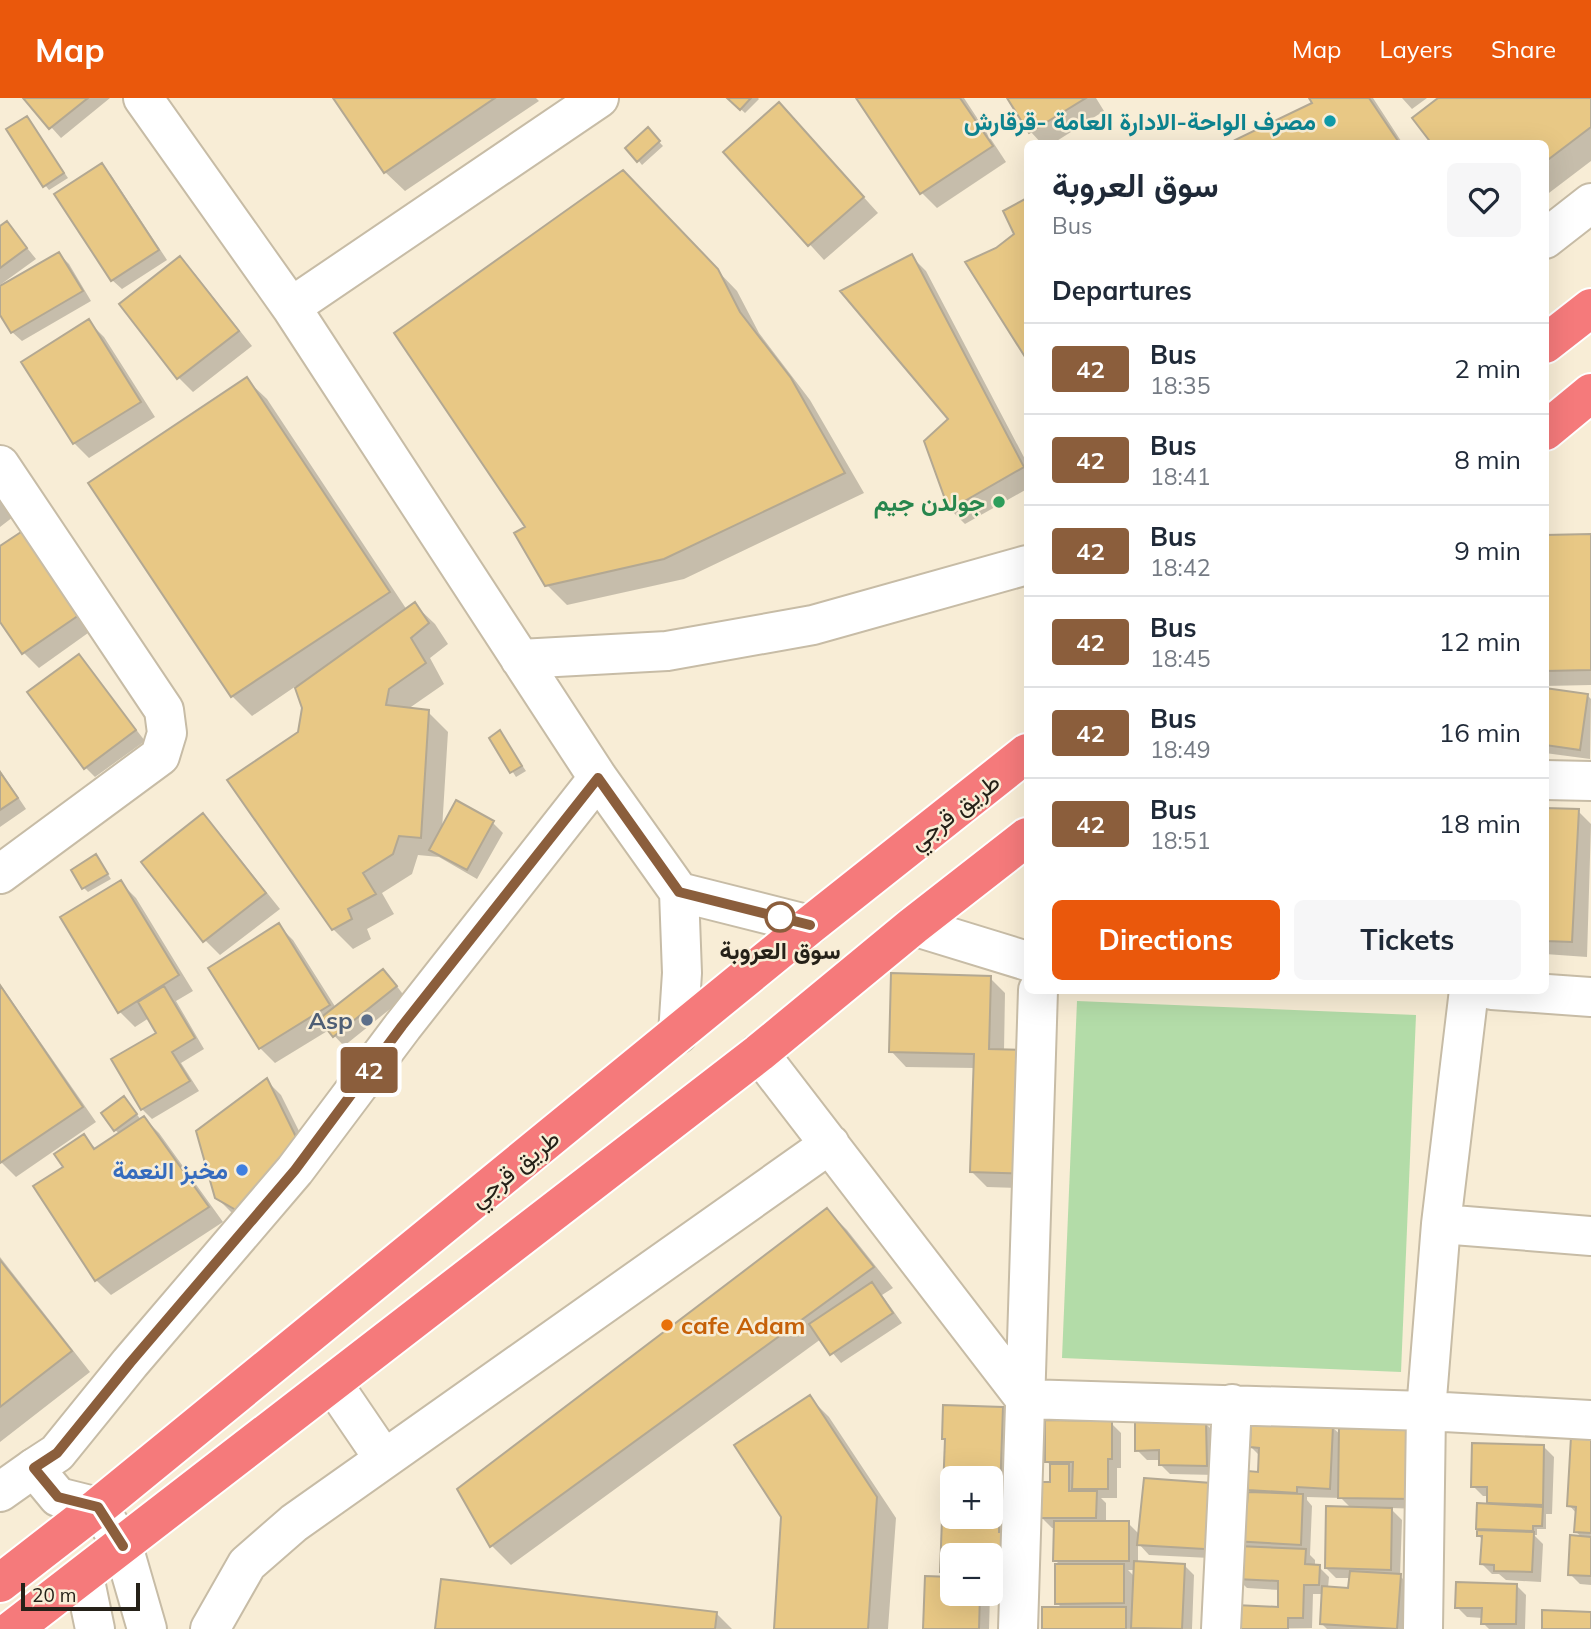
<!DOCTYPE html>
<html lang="en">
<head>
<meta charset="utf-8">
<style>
	body { margin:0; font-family:Mulish,Vazirmatn,sans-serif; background:#f6f6f7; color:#1f2937; height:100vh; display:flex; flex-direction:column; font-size:26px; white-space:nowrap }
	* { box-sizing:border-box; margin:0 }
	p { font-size:23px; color:#747a83 }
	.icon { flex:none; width:38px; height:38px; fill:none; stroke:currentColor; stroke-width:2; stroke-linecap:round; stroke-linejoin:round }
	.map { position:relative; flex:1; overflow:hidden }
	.panel { position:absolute; left:1024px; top:42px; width:525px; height:854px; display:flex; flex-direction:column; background:#fff; border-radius:10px; box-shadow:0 7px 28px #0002 }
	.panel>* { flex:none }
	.badge { padding:0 14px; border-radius:5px; font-size:24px; line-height:46px }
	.buttons { position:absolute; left:940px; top:1368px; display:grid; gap:14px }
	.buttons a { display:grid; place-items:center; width:63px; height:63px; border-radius:10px; background:#fff; box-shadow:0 7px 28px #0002; font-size:35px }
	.scale { position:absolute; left:21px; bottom:18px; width:119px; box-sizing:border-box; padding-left:7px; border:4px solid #252118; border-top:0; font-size:19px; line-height:24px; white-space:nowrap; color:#252118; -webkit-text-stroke:5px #f8edd6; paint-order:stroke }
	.map>.badge { position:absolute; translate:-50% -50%; box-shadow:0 0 0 4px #fff }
	h2 { padding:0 28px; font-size:26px; line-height:63px }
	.round { display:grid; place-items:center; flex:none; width:74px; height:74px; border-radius:10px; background:#f6f6f7 }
	.head { display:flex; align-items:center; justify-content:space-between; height:119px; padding:0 28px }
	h1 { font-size:33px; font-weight:700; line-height:52px }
	.primary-button { display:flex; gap:14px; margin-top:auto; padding:14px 28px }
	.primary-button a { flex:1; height:80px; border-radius:10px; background:#ea580c; color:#fff; font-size:28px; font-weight:700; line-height:80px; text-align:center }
	.primary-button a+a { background:#f6f6f7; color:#1f2937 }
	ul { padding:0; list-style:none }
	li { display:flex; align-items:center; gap:21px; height:91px; padding:0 28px; border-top:2px solid #e0e1e3 }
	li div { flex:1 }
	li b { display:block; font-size:26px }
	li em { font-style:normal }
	li .badge { min-width:77px; font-weight:700; text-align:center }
	header { display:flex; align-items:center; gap:42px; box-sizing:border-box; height:98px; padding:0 35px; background:#ea580c; color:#fff }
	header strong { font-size:33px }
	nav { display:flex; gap:38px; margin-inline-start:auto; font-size:24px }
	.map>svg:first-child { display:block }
</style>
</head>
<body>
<header>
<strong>Map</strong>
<nav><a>Map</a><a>Layers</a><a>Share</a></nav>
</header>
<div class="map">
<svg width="1591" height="1531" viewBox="0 0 1591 1531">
	<rect width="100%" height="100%" fill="#f8edd6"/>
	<!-- green -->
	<path fill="#b3dca8" d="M1077 903 1416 917 1401 1274 1062 1260Z"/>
	<!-- shadow -->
	<path fill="#0003" fill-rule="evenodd" d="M25 0H110L61 40Z
		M335 0H536L539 3 405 93 385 74Z
		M729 0H758L759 1 745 15Z
		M858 0H964L1006 64 937 110 922 95Z
		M1009 0H1096L1104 13 1052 46H1042L1031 34Z
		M1311 0H1373L1403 46H1241L1315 6Z
		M1402 0H1427L1412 11Z
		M1441 0H1591V63L1545 98V46Z
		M27 20 68 80 49 92 45 87Z
		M794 22 878 115 824 162 726 54Z
		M648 32 663 48 642 67 638 62Z
		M101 67 111 77 167 162 122 191 112 182Z
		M642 94 737 193 759 235 810 302 864 395 684 481 567 507 547 487 528 430Z
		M1027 102V258L967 164 997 152 1016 136 1005 114Z
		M7 125 36 161 0 187V130Z
		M59 156 69 166 91 203 22 243 12 234 0 214V190Z
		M911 158 926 173 1027 365V391L965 426 950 411V322Z
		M180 161 195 176 252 248 193 294 178 279Z
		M89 224 104 239 155 319 89 360 74 345 23 265Z
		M247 282 267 301 407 512 415 507 435 526 448 546 430 560 444 586 408 611 428 614 448 634 442 732 493 725 503 735 477 781 439 759 418 757 412 776 382 795 394 816 367 831 371 841 353 851 333 831 230 682 300 635 304 610 296 588 252 618 232 598Z
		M0 401 13 419 0 429Z
		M1545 438H1591V587L1545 588Z
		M0 450 95 530 39 570 24 555 0 521Z
		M79 558 145 643 95 679 85 669Z
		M1545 592 1587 597 1591 601 1590 661 1545 655Z
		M500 635 526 673 516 679 491 640Z
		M0 672 26 711 0 729Z
		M1545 711 1578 713 1591 726 1587 859 1545 856Z
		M203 717 217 732 280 811 220 857 205 842Z
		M96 758 111 781 88 794 84 790Z
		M121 785 136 800 193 893 176 903 204 951 181 965 199 993 152 1021 142 1011 158 936 149 920 135 929 120 914Z
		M278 827 293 842 336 910 393 883 405 899 344 948 329 932 275 965 260 950 210 870Z
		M990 880 1005 895 1004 953 1045 1091 987 1089 972 1074 975 970 906 969 891 953Z
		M0 886 96 1024 16 1079 0 1063Z
		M266 982 281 997 313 1061 258 1130 232 1115 216 1099Z
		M128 1004 141 1022 144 1020 159 1035 223 1124 111 1197 96 1182 65 1069 84 1039 96 1051 120 1036 115 1032Z
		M827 1112 847 1132 893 1190 882 1197 902 1225 841 1265 821 1241 511 1467 492 1448Z
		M0 1159 90 1274 0 1344Z
		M810 1300 829 1319 896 1420 888 1531H776Z
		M1002 1311 1012 1321 1018 1486 990 1485V1458H952V1496H990L989 1531H925L949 1481 942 1474 950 1398 944 1392 947 1343 943 1340ZM952 1381H990V1419H952Z
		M1111 1325 1121 1335V1370H1117V1400H1101L1106 1405V1425H1128L1140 1437 1141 1420 1230 1461 1149 1457 1138 1445V1465L1184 1467 1194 1477 1192 1531H1044L1063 1511 1057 1505 1061 1468 1055 1462V1430H1052L1042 1420 1052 1386V1368L1047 1364ZM1128 1472H1135V1479Z
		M1206 1326 1216 1336V1377L1170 1376 1160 1366V1362H1147L1137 1352Z
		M1332 1329 1422 1411 1390 1410 1402 1422 1400 1478 1410 1488 1407 1531H1327L1321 1525 1323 1496H1313L1312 1530 1237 1531 1280 1510V1492L1247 1490 1237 1480 1249 1408 1254 1396 1250 1391 1260 1376V1358L1251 1349ZM1307 1399 1341 1400 1351 1410 1326 1470 1336 1480H1351L1349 1492 1328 1490 1329 1479 1319 1469H1315V1462L1310 1457 1312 1408 1307 1402Z
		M1591 1342V1487L1580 1486 1570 1476 1583 1440 1576 1434 1577 1416 1569 1407Z
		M1544 1349 1554 1359 1552 1416H1546V1431H1537V1437H1534L1543 1446 1541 1484 1506 1482 1499 1476H1492L1482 1466 1483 1442 1478 1437 1477 1430 1493 1408 1489 1404V1398H1483L1473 1388Z
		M1516 1487 1526 1497 1525 1531H1489L1483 1525V1520L1467 1519 1457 1509Z
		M716 1515 732 1531H437Z"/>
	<!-- building -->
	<path fill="#e8c885" stroke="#b3a892" stroke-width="2" d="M23 0H88L49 31Z
		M333 0H495L384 75Z
		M727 0H751L740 12Z
		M856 0H960L993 48 920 96Z
		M1007 0H1086L1029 35Z
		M1309 0H1369L1400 46H1239L1235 42 1312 5Z
		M1438 0H1591V29L1545 64V46H1432L1412 20Z
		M779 4 864 99 808 148 723 54Z
		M27 18 64 75 43 89 6 31Z
		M648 29 660 43 637 64 625 50Z
		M102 65 159 152 111 183 54 96Z
		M623 72 718 171 740 214 791 280 845 375 664 461 545 488 514 435 525 429 394 235Z
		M1027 100V262L965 164 996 150 1014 136 1003 113Z
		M7 123 27 150 0 170V128Z
		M59 154 83 193 11 235 0 217V188Z
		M912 156 1024 369 949 412 924 343 948 321 840 193Z
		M180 158 239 233 177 281 119 206Z
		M89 221 141 304 73 346 21 264Z
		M247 279 390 494 231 599 88 385Z
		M24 432 82 515 22 556 0 524V448Z
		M1591 436V572L1545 573V437Z
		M415 504 429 525 411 540 426 565 389 591 386 607 429 612 421 740 399 738 393 756 363 775 376 796 348 811 352 821 332 832 227 682 298 634 302 610 295 590Z
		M79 556 136 632 84 671 27 594Z
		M1545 590 1588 596 1580 652 1545 647Z
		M500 632 522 668 510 675 489 640Z
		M0 674 18 700 0 712Z
		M456 702 494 723 467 772 429 752Z
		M1545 710 1579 711 1572 844 1545 843Z
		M203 715 266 795 203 844 141 764Z
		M96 756 108 776 82 791 71 772Z
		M121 782 179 877 118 915 60 819Z
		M279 825 330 907 259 951 208 870Z
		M383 871 397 888 333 939 319 921Z
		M891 875 991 878 989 951 1034 952 1030 1076 970 1074 974 956 889 954Z
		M0 887 83 1009 0 1065Z
		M164 888 195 940 172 954 190 983 141 1012 111 961 156 935 138 904Z
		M267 980 299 1045 243 1116 215 1100 196 1033Z
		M124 998 137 1016 114 1033 101 1015Z
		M144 1018 209 1109 95 1183 33 1088 63 1069 54 1056 84 1036 94 1051Z
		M827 1110 874 1169 490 1449 457 1391Z
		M0 1162 72 1253 0 1309Z
		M872 1184 893 1215 830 1257 809 1226Z
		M810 1297 877 1399 868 1531H774L781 1419 734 1347Z
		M943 1307 1003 1309 1000 1395H990V1381H952V1393H943L945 1341H942Z
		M1045 1322 1112 1323V1361H1108V1391H1072L1073 1364H1045Z
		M1135 1322 1206 1324 1207 1368 1159 1367V1352L1135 1353Z
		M1251 1324 1333 1328 1330 1391 1297 1389V1395L1248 1392V1373L1258 1374 1259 1350 1250 1349Z
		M1339 1330 1413 1331V1401L1338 1400Z
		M1571 1339 1591 1341V1435L1574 1434 1576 1409 1567 1408Z
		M1472 1345 1544 1347 1543 1407 1487 1405V1389H1471Z
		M1050 1366H1069V1393H1097L1096 1420H1040V1384H1050Z
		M1144 1380 1225 1386 1221 1452 1137 1447Z
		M1248 1394 1303 1396 1301 1447 1233 1443 1235 1405 1247 1406Z
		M943 1395 952 1396V1419H990V1398L1000 1399 999 1434H1010L1009 1477 990 1476V1458H952V1475L940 1474Z
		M1477 1405 1543 1409 1542 1428H1533V1433L1476 1431Z
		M1326 1408 1392 1410 1391 1472 1325 1470Z
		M1054 1423H1129V1463H1053Z
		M1477 1432 1534 1434 1532 1474 1494 1473V1467L1480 1466 1482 1438H1477Z
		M1570 1437 1591 1439V1478L1568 1477Z
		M1237 1448 1306 1451 1305 1466 1320 1467 1319 1487H1304L1303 1520H1288V1531H1235L1236 1507 1278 1509V1483L1236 1481Z
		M1134 1463 1185 1466 1182 1531 1131 1530Z
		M1055 1466H1124V1505L1055 1506Z
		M1350 1473 1401 1476 1397 1531 1320 1526 1322 1488 1348 1490Z
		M925 1478 952 1479V1496H980L979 1531H923Z
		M441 1481 717 1514 715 1531H435Z
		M1456 1484 1517 1486 1516 1526H1481L1482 1510H1455Z
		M1042 1509H1126V1531H1042Z
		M1542 1512 1591 1514V1531H1542Z"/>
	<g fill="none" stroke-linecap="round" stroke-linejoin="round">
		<!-- street casing -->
		<g stroke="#c7bca6" stroke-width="42">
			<path id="street" d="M143 0 291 209 598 680 679 794 682 875 678 936
				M1545 141 1591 105
				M291 209 599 0
				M0 367 164 612 167 635 160 658 0 776
				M520 561 667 553 813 527 1027 467
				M1545 682 1591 683
				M679 794 810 827
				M913 828 1027 863
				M1492 892 1591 899
				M759 955 1025 1301
				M1441 1126 1591 1138
				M333 1286 384 1361
				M1025 1301 1426 1313 1591 1322
				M34 1370 57 1355 130 1265 295 1072 403 928 598 680
				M123 1448 147 1531
				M84 1478 95 1531
				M210 1531 247 1466 294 1425 830 1046
				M1018 1531 1038 892
				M1221 1531 1232 1306
				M1423 1531 1426 1313 1441 1126 1469 892"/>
		</g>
		<!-- secondary casing -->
		<g stroke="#c7bca6" stroke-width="42">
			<path id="secondary" d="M0 1394 34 1370 58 1399 98 1409 123 1448"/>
		</g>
		<!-- highway casing -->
		<g stroke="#fff" stroke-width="42">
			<path id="highway" d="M1545 246 1591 210
				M1545 333 1591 295
				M0 1485 98 1409 810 827 1027 655
				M13 1531 759 955 913 828 1027 739"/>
		</g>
		<!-- street -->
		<use href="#street" stroke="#fff" stroke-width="38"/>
		<!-- secondary -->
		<use href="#secondary" stroke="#fff" stroke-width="38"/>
		<!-- highway -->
		<use href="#highway" stroke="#f57a7b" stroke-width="38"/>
	</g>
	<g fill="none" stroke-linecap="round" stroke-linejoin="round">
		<!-- line casing -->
		<g stroke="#fff" stroke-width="16">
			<path id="line" d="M123 1448 98 1409 58 1399 34 1370 57 1355 130 1265 295 1072 402 928 598 680 679 794 810 827"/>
		</g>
		<!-- line -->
		<use href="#line" stroke="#8b5e3c" stroke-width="10"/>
	</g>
	<!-- markers -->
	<circle fill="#0f9aa8" stroke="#f8edd6" stroke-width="2.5" cx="1330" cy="23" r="7"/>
	<circle fill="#2e9e5b" stroke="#f8edd6" stroke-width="2.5" cx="999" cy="404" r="7"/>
	<circle fill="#fff" stroke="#8b5e3c" stroke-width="3.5" cx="780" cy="819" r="14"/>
	<circle fill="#5c6f8a" stroke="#f8edd6" stroke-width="2.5" cx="367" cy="922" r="7"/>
	<circle fill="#3f7fe0" stroke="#f8edd6" stroke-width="2.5" cx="242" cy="1072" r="7"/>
	<circle fill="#e8710a" stroke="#f8edd6" stroke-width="2.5" cx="667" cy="1227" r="7"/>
	<g text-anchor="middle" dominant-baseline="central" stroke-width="5" stroke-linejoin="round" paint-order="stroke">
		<!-- culture labels -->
		<g font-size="24" font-weight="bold" fill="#0d838f" stroke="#f8edd6" text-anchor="end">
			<text x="1316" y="23">مصرف الواحة-الادارة العامة -قرقارش</text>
		</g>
		<!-- leisure labels -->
		<g font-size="24" font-weight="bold" fill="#27864d" stroke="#f8edd6" text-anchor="end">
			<text x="985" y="404">جولدن جيم</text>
		</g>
		<!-- street labels -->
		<g font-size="24" fill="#252118" stroke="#f8edd6">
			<text transform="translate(954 713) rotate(-38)">طريق قرجي</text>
			<text transform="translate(514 1070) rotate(-39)">طريق قرجي</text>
		</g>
		<!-- stop labels -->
		<g font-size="24" font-weight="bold" fill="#252118" stroke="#f8edd6">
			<text x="780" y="852">سوق العروبة</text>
		</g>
		<!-- service labels -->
		<g font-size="24" font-weight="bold" fill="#4e5e75" stroke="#f8edd6" text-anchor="end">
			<text x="353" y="922">Asp</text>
		</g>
		<!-- shop labels -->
		<g font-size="24" font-weight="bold" fill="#366cbe" stroke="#f8edd6" text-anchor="end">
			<text x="228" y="1072">مخبز النعمة</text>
		</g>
		<!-- food labels -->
		<g font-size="24" font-weight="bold" fill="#c56008" stroke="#f8edd6" text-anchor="start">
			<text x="681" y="1227">cafe Adam</text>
		</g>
	</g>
</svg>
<div class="buttons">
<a>+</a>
<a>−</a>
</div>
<div class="scale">20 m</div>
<b class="badge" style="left:369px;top:972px;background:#8b5e3c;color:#fff">42</b>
<section class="panel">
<div class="head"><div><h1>سوق العروبة</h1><p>Bus</p></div><a class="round"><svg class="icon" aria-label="heart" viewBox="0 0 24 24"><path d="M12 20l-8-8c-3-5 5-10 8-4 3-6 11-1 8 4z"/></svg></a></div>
<h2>Departures</h2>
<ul>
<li><span class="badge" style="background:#8b5e3c;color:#fff">42</span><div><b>Bus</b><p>18:35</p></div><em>2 min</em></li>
<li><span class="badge" style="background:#8b5e3c;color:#fff">42</span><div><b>Bus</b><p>18:41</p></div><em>8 min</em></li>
<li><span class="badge" style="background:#8b5e3c;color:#fff">42</span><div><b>Bus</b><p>18:42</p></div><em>9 min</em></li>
<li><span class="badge" style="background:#8b5e3c;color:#fff">42</span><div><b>Bus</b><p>18:45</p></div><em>12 min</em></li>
<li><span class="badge" style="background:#8b5e3c;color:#fff">42</span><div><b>Bus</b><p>18:49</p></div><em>16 min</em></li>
<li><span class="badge" style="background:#8b5e3c;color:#fff">42</span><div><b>Bus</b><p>18:51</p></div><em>18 min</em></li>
</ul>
<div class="primary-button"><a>Directions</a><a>Tickets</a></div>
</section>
</div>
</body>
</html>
